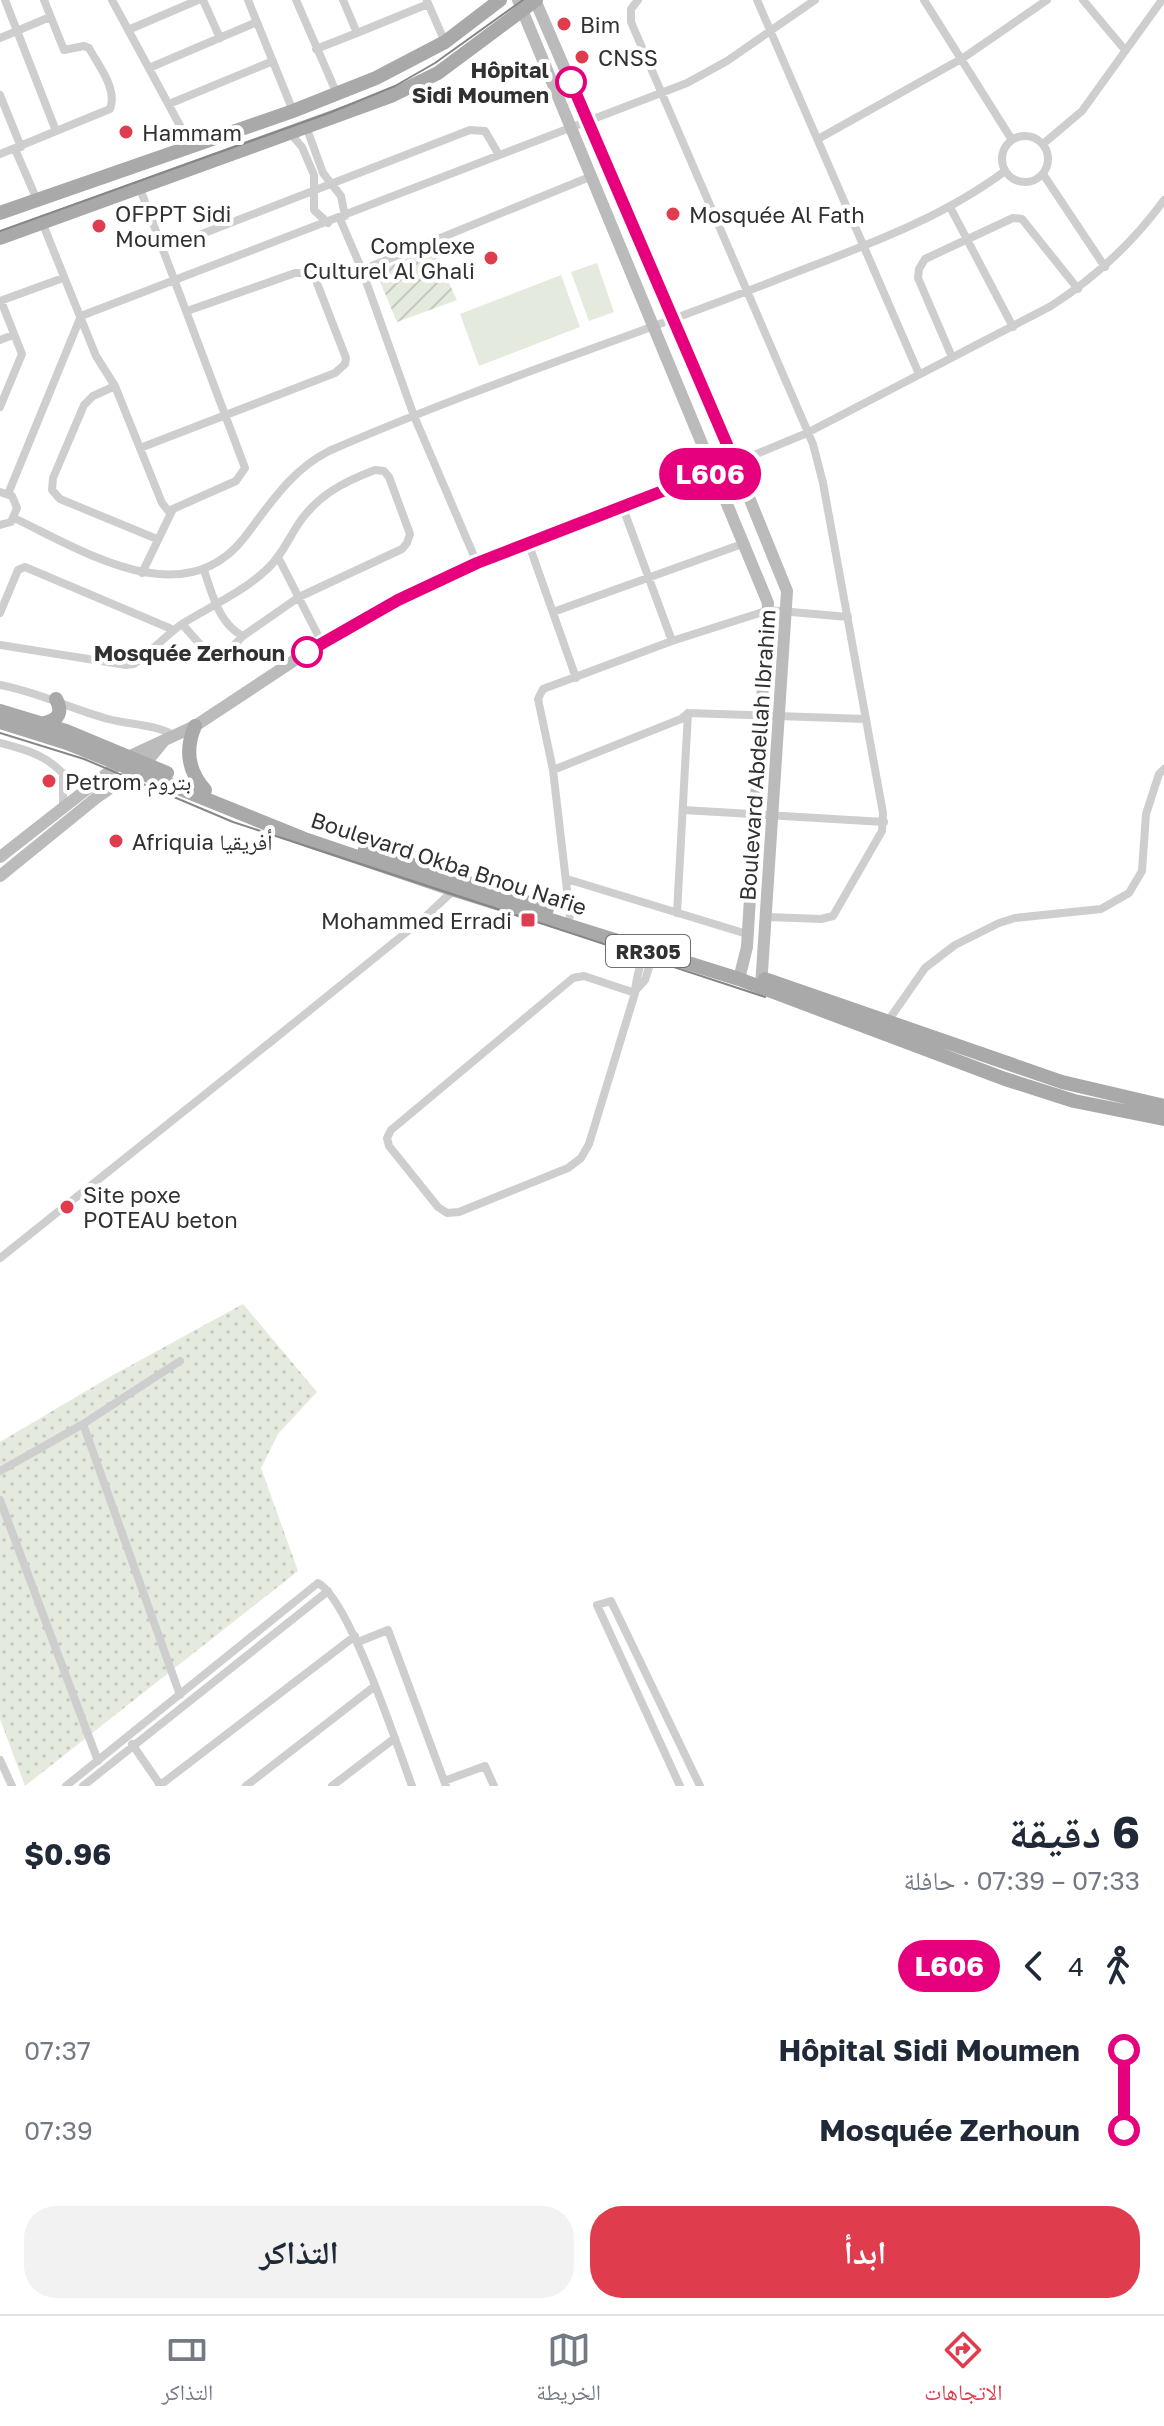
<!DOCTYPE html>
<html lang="ar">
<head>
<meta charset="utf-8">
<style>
	body { margin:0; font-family:"Golos Text","Noto Naskh Arabic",sans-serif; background:#f2f2f3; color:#1f2937; direction:rtl; height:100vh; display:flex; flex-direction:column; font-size:30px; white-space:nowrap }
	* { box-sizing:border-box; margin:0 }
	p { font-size:26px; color:#747a83 }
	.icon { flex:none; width:44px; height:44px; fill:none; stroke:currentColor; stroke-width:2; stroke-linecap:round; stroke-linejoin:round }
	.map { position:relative; height:1786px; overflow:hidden; direction:ltr }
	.details { display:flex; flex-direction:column; background:#fff; flex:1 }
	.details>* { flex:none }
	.badge { padding:0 16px; border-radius:26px; font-size:28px; line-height:52px }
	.map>.badge { position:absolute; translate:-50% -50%; box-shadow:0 0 0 4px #fff }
	.legs { display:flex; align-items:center; gap:12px; height:88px; padding:0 24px; font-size:26px }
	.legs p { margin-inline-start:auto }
	.summary { display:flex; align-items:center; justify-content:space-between; height:136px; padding:0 24px }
	h1 { font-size:44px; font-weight:700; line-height:60px }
	.cta { display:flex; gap:16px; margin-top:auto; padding:16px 24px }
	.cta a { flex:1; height:92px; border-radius:32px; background:#df3c4e; color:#fff; font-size:32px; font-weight:700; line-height:92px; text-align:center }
	.cta a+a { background:#f2f2f3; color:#1f2937 }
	ul { padding:0 24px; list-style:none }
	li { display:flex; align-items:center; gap:28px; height:80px; font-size:30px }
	li i { display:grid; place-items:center; width:12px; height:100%; margin:0 10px; background:currentColor }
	li i::after { content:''; width:20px; height:20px; margin:-10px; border:6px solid; border-radius:50%; background:#fff }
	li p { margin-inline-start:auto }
	li:first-child i { background:linear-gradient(#0000 50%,currentColor 0) }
	li:last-child i { background:linear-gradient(currentColor 50%,#0000 0) }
	.tab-bar { display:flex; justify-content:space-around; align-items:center; height:112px; border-top:2px solid #e0e1e3; background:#fff; font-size:22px; color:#747a83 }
	.tab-bar a { display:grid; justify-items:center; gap:4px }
	.tab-bar .selected { color:#df3c4e }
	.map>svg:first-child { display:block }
</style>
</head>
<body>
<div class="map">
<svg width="1164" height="1786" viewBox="0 0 1164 1786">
	<defs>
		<pattern id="grass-dots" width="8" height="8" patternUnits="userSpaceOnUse" patternTransform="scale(2)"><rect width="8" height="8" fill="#e4eadd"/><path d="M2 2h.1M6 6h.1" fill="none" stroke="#c4c9be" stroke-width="1.8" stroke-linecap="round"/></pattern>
		<pattern id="garden-furrows" width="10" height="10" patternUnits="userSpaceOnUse" patternTransform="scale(2)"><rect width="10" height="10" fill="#e4eadd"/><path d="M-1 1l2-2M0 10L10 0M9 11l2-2" fill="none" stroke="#c4c9be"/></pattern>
	</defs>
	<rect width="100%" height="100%" fill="#fff"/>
	<!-- grass -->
	<path fill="url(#grass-dots)" d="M243 1304 317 1392 278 1434 261 1468 298 1571 25 1786 0 1719V1442L113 1375Z"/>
	<!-- garden -->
	<path fill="url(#garden-furrows)" d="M432 247 457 300 397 322 376 272Z"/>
	<!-- pitch -->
	<path fill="#e4eadd" d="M597 263 614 312 589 321 571 272Z
		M561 275 580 327 479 366 460 314Z"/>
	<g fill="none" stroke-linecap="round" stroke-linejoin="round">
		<!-- street -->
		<path stroke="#cecece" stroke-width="8" d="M5 0 56 131
			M112 0 191 146
			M203 0 220 38
			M248 0 293 111
			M296 0 337 94
			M638 0 631 9V22L813 444 823 483 883 813 882 831 833 916 821 919 767 917
			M757 0 919 374
			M924 0 1012 140
			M1083 0 1125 50
			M427 1 445 42
			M128 30 198 0
			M357 33 428 4
			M0 38 50 17
			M316 49 357 33 343 0
			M149 68 257 22
			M0 95 21 147
			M169 104 273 61
			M307 129 323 173 341 196 345 216
			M291 134 302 147 314 175V210L328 223
			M1002 159a23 23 0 1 1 46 0a23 23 0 1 1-46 0Z
			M818 139 963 58 1047 0
			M1043 144 1082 111 1162 0
			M15 149 37 200
			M0 154 110 109C118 89 98 65 89 48L84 46 64 50 44 0
			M1043 174 1105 267
			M139 186 245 468 236 481 173 509 142 573
			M950 207 1013 327
			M340 219 362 270 414 416 477 563
			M42 222 96 356 115 386 162 503 170 513
			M163 249 470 130 485 131 499 155
			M362 270 592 176
			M0 301 63 278
			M0 340 13 335
			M952 357 918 278 919 269 925 259 1013 218 1022 219 1078 289
			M115 386 93 396 84 405 53 478 52 490 60 499 157 539
			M0 407 22 354 1 301
			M140 448 335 373 345 364 346 358 315 278 308 273H295L187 311
			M735 463 807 433 1051 306C1096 277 1132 244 1164 200
			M0 492 12 496 17 508 11 522 0 525
			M8 494 81 316 687 83 727 61 815 0
			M623 508 672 641
			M14 518C82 550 183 616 244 538 270 504 290 471 329 451 476 387 628 338 776 280 855 249 937 222 1005 171
			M528 542 576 678
			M278 557 322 643
			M553 612 745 543
			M0 613 18 570 25 567 174 630
			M182 624 213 659 222 657 243 636
			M0 645 126 665 134 664C151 652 165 636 182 624 209 607 241 593 265 571 279 559 287 542 297 526 316 496 343 482 375 470L384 471 389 477 410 534 407 543 402 549 299 597 243 636C219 624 212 594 204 570
			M0 685C38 692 71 709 108 719 131 725 155 724 175 736
			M0 743C28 750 52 757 69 781L89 786
			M553 770 681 719 688 713 866 719
			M63 773V805
			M683 810 884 822
			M567 879 747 934
			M677 913 688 713
			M570 916 553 770 538 699 543 689 672 641 769 610 848 617
			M636 990 645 980 656 945
			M635 993 584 976 573 978 391 1130 387 1138 389 1146 438 1207 447 1213 459 1212 568 1168 581 1158 589 1144 635 993C636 976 642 959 648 942
			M888 1021 925 968 955 945 999 923 1015 918 1101 909 1129 893 1142 871 1146 814 1159 774 1164 769
			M0 1258 273 1040 424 918 456 888
			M83 1424 180 1695
			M0 1471 83 1424 180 1361
			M0 1500 98 1761
			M358 1642 388 1630 446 1786
			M132 1744 161 1786
			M0 1760 12 1786
			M444 1781 485 1766 494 1786
			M66 1786 318 1583C349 1599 398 1748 412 1786
			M83 1786 328 1591
			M159 1786 355 1636
			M246 1786 375 1686
			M332 1786 395 1738
			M680 1786 597 1605 611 1601 700 1786"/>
		<!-- secondary -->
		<path stroke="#bbb" stroke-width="12" d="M518 0 768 603 747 947 739 979
			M535 0 735 463 787 591 761 987
			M0 857 128 757 195 726 304 654 398 600 477 563 735 463
			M0 876 96 798 145 764 163 742"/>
		<!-- primary -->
		<path stroke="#a9a9a9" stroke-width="14" d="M0 213 293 111 376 78 445 42 500 0
			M0 238 391 96 438 73 536 0
			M0 711 66 731 167 773
			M0 722 67 743 307 840 455 890 739 979 1005 1079 1074 1101 1164 1119
			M44 723C59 720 63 712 56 699
			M195 726C185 749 188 771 205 790
			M365 849 547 909
			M765 979 1062 1082 1164 1106"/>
		<!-- tram -->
		<path stroke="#868686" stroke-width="2" d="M0 231 329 113 395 86 435 63 523 0
			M0 733 84 759 233 822 765 997"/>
	</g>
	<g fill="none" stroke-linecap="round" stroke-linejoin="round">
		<!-- line-1 casing -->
		<g stroke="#fff" stroke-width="18">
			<path id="line-1" d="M307 652 398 600 477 563 735 463 571 82"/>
		</g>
		<!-- line-1 -->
		<use href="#line-1" stroke="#e6007e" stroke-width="12"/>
	</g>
	<!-- markers -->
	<g fill="#df3c4e" stroke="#fff" stroke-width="3">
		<circle cx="564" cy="24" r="8"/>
		<circle cx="582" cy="57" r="8"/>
		<circle cx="126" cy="132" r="8"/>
		<circle cx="673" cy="214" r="8"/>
		<circle cx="99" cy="226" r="8"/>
		<circle cx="491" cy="258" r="8"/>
		<circle cx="49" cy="781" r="8"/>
		<circle cx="116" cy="841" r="8"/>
		<rect x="520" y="912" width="16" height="16" rx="4"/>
		<circle cx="67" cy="1207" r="8"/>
	</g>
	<g fill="#fff" stroke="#e6007e" stroke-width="4">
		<circle cx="571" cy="82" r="14"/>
		<circle cx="307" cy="652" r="14"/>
	</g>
	<g text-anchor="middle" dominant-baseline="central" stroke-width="8" stroke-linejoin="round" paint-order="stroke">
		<!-- shield labels -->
		<rect fill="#fff" stroke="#6f6f6f" stroke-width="2" x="606" y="935" width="84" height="32" rx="6"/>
		<g font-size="20" font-weight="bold" fill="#313131">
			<text x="648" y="951">RR305</text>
		</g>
		<!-- poi labels -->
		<g font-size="22" fill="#313131" stroke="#fff" text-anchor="start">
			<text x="580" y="24">Bim</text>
			<text x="598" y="57">CNSS</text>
			<text x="142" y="132">Hammam</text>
			<text x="115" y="213">OFPPT Sidi<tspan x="115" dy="25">Moumen</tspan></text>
			<text x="689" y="214">Mosquée Al Fath</text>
			<text x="475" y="245" text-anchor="end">Complexe<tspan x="475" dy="25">Culturel Al Ghali</tspan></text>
			<text x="65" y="781">Petrom بتروم</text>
			<text x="132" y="841">Afriquia أفريقيا</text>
			<text x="512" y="920" text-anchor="end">Mohammed Erradi</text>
			<text x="83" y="1194">Site poxe<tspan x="83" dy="25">POTEAU beton</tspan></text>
		</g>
		<!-- stop labels -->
		<g font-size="22" font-weight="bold" fill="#313131" stroke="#fff" text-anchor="end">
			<text x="549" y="69">Hôpital<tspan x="549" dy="25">Sidi Moumen</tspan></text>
			<text x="285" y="652">Mosquée Zerhoun</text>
		</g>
		<!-- street labels -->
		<g font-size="22" fill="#313131" stroke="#fff">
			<text transform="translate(757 755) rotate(-86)">Boulevard Abdellah Ibrahim</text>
			<text transform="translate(449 863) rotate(18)">Boulevard Okba Bnou Nafie</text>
		</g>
	</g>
</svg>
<b class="badge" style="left:710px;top:474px;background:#e6007e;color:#fff">L606</b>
</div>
<section class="details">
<div class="summary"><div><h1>6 دقيقة</h1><p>07:33 – 07:39 · حافلة</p></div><b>$0.96</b></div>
<div class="legs"><svg class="icon" aria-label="walk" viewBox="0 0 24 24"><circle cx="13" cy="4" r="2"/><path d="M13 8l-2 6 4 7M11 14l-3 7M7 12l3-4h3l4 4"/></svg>4<svg class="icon" aria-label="back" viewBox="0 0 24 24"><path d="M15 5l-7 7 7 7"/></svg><b class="badge" style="background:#e6007e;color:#fff">L606</b></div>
<ul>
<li><i style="color:#e6007e"></i><b>Hôpital Sidi Moumen</b><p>07:37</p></li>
<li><i style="color:#e6007e"></i><b>Mosquée Zerhoun</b><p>07:39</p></li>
</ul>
<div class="cta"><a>ابدأ</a><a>التذاكر</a></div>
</section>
<nav class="tab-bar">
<a class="selected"><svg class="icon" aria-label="directions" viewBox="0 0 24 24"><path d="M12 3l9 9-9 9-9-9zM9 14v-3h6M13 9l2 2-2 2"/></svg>الاتجاهات</a>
<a><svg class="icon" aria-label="map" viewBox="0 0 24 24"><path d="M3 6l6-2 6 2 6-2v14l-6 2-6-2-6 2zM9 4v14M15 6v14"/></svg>الخريطة</a>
<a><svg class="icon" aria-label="tickets" viewBox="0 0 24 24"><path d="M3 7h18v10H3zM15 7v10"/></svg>التذاكر</a>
</nav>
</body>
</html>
